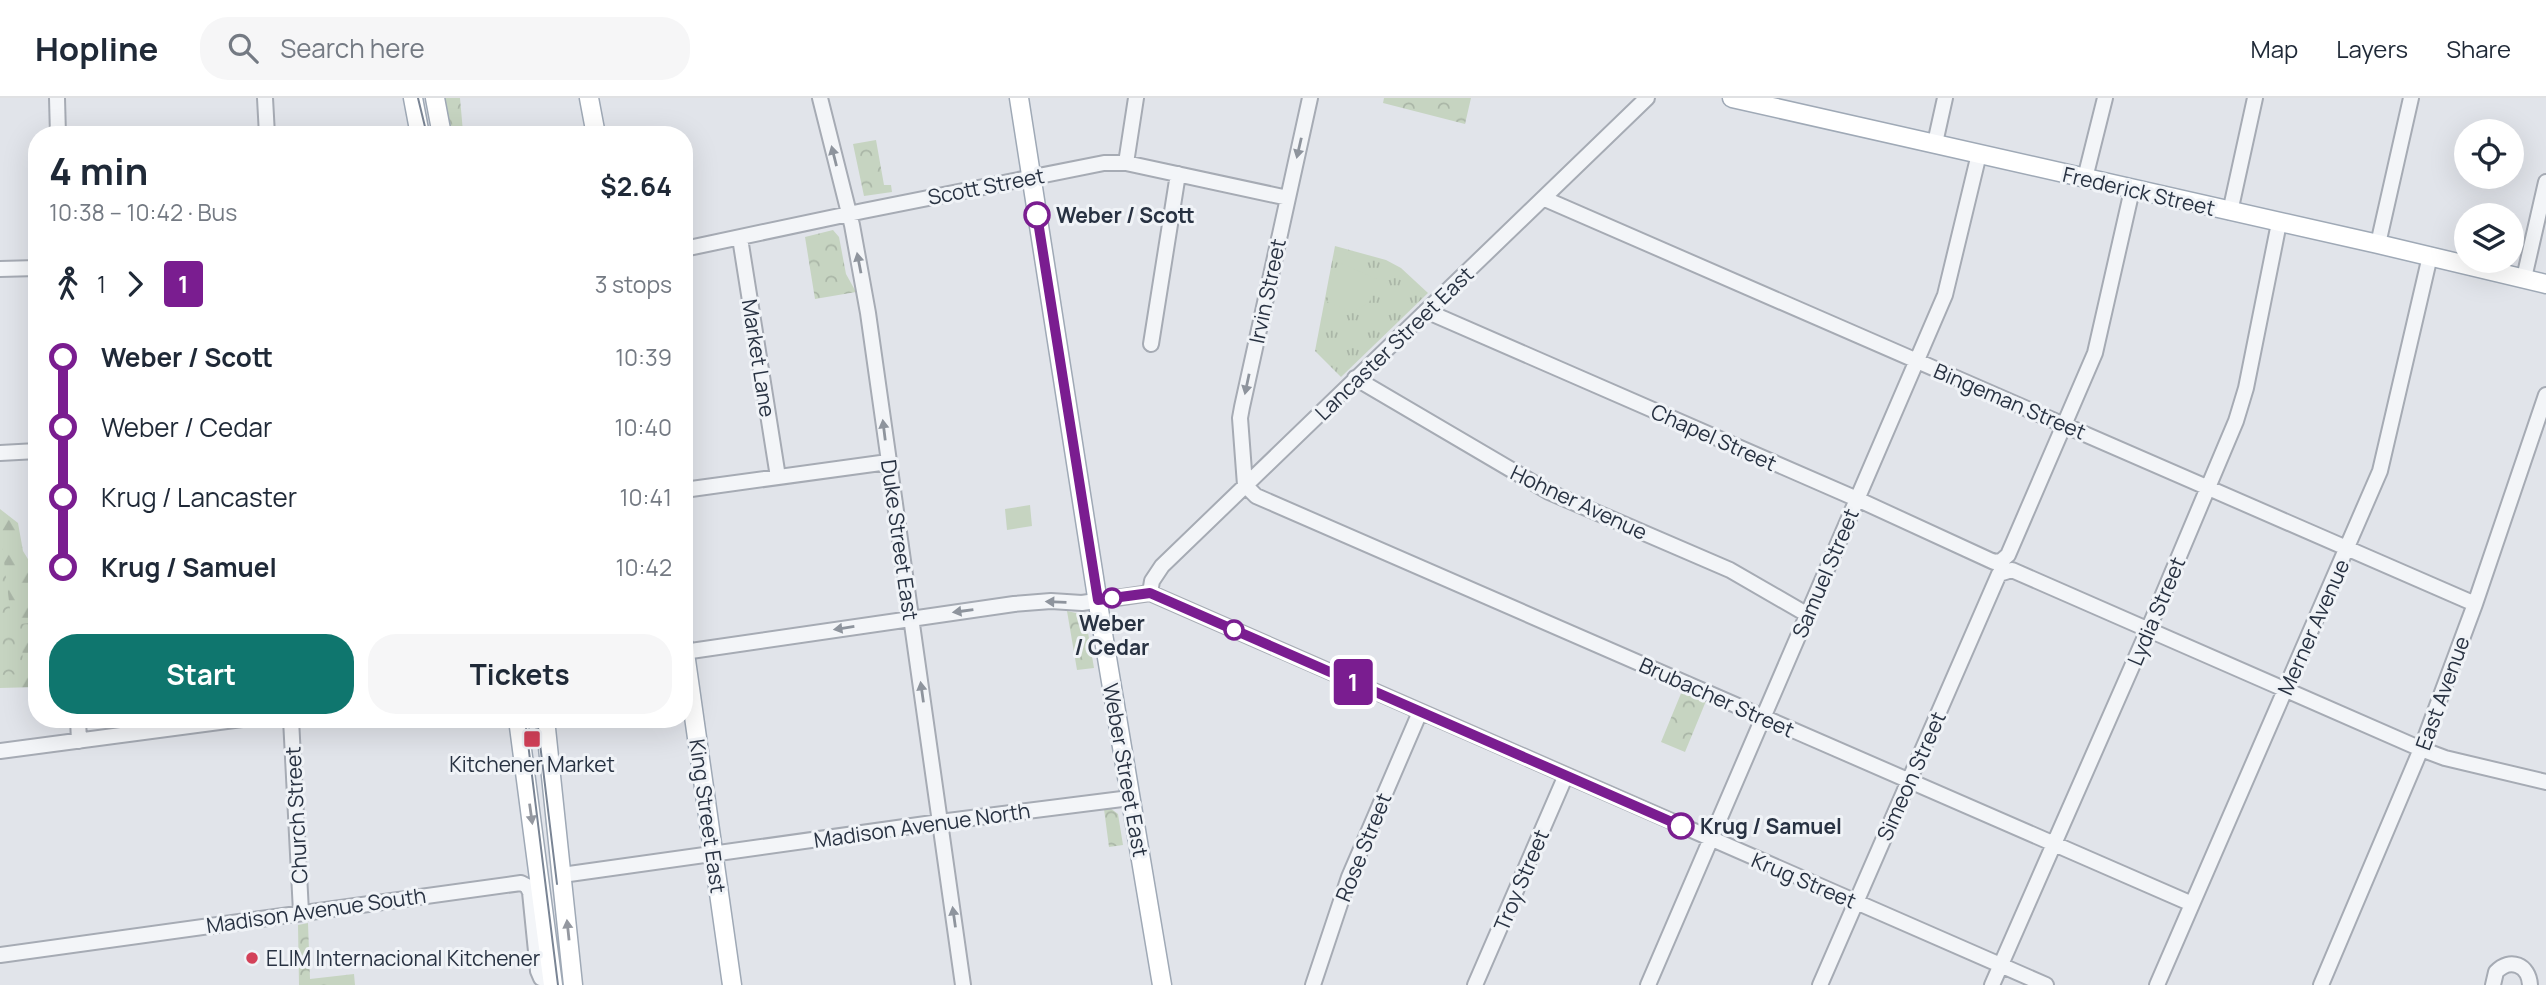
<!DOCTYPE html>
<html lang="en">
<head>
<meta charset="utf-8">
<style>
	body { margin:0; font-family:Manrope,sans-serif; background:#f6f6f7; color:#1f2937; height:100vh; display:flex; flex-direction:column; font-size:26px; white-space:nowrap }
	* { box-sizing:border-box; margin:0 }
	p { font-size:23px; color:#747a83 }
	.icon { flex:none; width:38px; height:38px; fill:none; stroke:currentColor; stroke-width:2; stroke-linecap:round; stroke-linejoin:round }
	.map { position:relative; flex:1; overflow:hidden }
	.panel { position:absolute; left:28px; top:28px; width:665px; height:602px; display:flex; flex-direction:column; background:#fff; border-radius:28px; box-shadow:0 7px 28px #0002 }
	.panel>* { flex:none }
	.badge { padding:0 14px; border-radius:5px; font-size:24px; line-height:46px }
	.tools { position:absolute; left:2454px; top:21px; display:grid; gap:14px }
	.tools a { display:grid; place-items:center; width:70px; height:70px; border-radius:50%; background:#fff; box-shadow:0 7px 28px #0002; font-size:35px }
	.map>.badge { position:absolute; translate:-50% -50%; box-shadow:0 0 0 4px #fff }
	.legs { display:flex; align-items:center; gap:10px; height:77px; padding:0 21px; font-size:23px }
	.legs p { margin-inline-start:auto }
	.headline { display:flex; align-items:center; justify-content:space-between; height:119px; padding:0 21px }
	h1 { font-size:38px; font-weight:700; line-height:52px }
	.button { display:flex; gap:14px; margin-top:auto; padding:14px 21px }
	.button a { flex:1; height:80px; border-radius:28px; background:#0f766e; color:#fff; font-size:28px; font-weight:700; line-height:80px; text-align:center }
	.button a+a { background:#f6f6f7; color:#1f2937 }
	ul { padding:0 21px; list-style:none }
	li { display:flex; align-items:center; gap:24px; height:70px; font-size:26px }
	li i { display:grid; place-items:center; width:10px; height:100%; margin:0 9px; background:currentColor }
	li i::after { content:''; width:18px; height:18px; margin:-9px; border:5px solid; border-radius:50%; background:#fff }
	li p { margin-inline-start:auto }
	li:first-child i { background:linear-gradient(#0000 50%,currentColor 0) }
	li:last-child i { background:linear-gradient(currentColor 50%,#0000 0) }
	header { display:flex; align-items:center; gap:42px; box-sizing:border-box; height:98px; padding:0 35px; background:#fff; border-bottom:2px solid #e0e1e3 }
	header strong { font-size:33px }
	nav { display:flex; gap:38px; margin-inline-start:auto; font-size:24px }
	.search { width:490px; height:63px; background:#f6f6f7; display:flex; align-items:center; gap:18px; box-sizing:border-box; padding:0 24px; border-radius:28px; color:#747a83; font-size:26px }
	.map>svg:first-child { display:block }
</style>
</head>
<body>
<header>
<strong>Hopline</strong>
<div class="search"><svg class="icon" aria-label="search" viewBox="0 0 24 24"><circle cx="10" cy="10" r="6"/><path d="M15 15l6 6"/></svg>Search here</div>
<nav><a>Map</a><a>Layers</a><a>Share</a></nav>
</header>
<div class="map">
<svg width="2546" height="887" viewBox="0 0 2546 887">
	<defs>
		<pattern id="grass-tufts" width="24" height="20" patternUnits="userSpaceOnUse" patternTransform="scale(1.75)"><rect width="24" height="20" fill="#c6d4c1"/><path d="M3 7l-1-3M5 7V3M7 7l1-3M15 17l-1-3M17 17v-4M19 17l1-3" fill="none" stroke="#aab6a7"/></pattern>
		<pattern id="forest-firs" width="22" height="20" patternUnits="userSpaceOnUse" patternTransform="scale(1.75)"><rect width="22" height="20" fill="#c6d4c1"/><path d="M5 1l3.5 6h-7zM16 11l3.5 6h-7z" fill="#aab6a7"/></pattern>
		<pattern id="park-crowns" width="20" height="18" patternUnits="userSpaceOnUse" patternTransform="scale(1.75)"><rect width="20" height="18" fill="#c6d4c1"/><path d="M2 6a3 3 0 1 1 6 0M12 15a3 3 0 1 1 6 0" fill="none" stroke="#aab6a7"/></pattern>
	</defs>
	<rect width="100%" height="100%" fill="#e1e4ea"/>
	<!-- grass -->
	<path fill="url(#grass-tufts)" d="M1335 148 1386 162 1401 170 1428 195 1341 279 1315 253Z"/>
	<!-- forest -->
	<path fill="url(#forest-firs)" d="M0 411 18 425 23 453 34 471 37 504V589L0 590Z"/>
	<!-- park -->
	<path fill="url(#park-crowns)" d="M445 0H460L463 34 450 36Z
		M1384 0H1471L1465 26 1383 5Z
		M876 42 884 87H891L892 94 864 98 853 46Z
		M833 132 839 139 846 176 856 194 815 201 805 139Z
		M0 431 12 527 37 524V537L21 539 24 576 0 577Z
		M1067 513 1085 517 1094 570 1077 572Z
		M1682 593 1706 603 1685 654 1661 644Z
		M1110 710 1118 716 1123 747 1109 749 1104 711Z
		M308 825 310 881 354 876 355 887H299L298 827Z"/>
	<!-- garden -->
	<path fill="#c6d4c1" d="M1340 165 1377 181 1369 205 1352 214 1327 204Z
		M1030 407 1032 428 1007 432 1005 411Z"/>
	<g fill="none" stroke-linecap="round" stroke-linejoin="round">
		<!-- minor casing -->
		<g stroke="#a6abb4" stroke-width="18">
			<path id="minor" d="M57 0 58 37
				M265 0 267 37
				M820 0 852 127 868 215 963 887
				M1935 45 1945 0
				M1126 65 1136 0
				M2085 80 2105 0
				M1545 101 2475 506
				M2230 114 2255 0
				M740 140 778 379
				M2378 146 2411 0
				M684 151 863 113 1104 65H1126L1288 100
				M0 171 37 170
				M2524 180 2546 84
				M1426 213 1857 401 1994 464 2001 463 2008 457 2095 255 2132 92
				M1151 246 1178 76
				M1355 280 1549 394 1730 472 1808 517
				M0 355 37 353
				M1245 387 1256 398 2192 806
				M1245 387 1240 320 1242 309 1310 0
				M684 392 888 364
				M1150 495 1152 483 1162 468 1647 0
				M684 554 1014 506 1051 503 1082 505 1150 495 2046 887
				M78 621 79 643
				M291 621 301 814
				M0 653 242 621
				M562 777 940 724 1130 700
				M0 857 521 785 527 788 530 794 538 873 541 880 553 882
				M1313 887 1349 779 1420 614
				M1475 887 1566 677
				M1648 887 1945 197 1979 56
				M1820 887 1999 476 2012 472 2421 651 2445 660 2546 684
				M1992 887 2148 532 2236 323 2246 290 2279 125
				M2157 887 2380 373 2430 158
				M2321 887 2421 651 2475 506 2546 297
				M2493 887 2496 874C2510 859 2529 867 2530 887"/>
		</g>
		<!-- major casing -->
		<g stroke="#9fa9b6" stroke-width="21">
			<path id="major" d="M413 0 420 37
				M435 0 442 37
				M589 0 596 37
				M1019 0 1100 518 1162 887
				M1732 0 2378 146 2546 186
				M684 548 732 887
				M518 621 553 887
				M545 621 573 887"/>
		</g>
		<!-- minor -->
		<use href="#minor" stroke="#f3f5f8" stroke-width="14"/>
		<!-- major -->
		<use href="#major" stroke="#fff" stroke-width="18"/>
		<!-- tram -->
		<path stroke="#798494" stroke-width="2" d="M418 0 427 37
			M525 621 558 887
			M537 621 557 786"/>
	</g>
	<!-- one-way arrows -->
	<defs><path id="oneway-solid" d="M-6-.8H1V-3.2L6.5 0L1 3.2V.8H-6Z" transform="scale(1.75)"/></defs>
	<g fill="#8e949d">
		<use href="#oneway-solid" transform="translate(1299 50) rotate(103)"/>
		<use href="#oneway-solid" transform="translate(834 58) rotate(-104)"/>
		<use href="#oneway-solid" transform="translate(859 165) rotate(-101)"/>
		<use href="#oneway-solid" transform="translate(1247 286) rotate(102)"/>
		<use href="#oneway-solid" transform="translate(884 332) rotate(-97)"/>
		<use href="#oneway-solid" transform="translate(1056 504) rotate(-178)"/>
		<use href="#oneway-solid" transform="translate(963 513) rotate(172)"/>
		<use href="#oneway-solid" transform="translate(844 530) rotate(171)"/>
		<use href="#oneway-solid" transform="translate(922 594) rotate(-98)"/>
		<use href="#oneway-solid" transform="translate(954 819) rotate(-98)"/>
	</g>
	<g fill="#9498a0">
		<use href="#oneway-solid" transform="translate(531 716) rotate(82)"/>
		<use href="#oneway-solid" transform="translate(568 832) rotate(-96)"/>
	</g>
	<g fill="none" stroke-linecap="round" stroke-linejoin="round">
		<!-- line-1 casing -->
		<g stroke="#fff" stroke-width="16">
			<path id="line-1" d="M1037 117 1098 502 1150 495 1681 728"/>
		</g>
		<!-- line-1 -->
		<use href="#line-1" stroke="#7a1d90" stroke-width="10"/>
	</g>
	<!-- markers -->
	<g fill="#fff" stroke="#7a1d90" stroke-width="3.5">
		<circle cx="1037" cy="117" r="12"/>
		<circle cx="1112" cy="500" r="9"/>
		<circle cx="1234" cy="532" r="9"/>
		<circle cx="1681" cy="728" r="12"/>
	</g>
	<g fill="#d34159" stroke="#f0f3f7" stroke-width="2.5">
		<rect x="523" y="632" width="18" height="18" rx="3.5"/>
		<circle cx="252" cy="860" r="7"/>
	</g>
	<g text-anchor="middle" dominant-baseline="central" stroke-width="6" stroke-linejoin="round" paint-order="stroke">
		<!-- street labels -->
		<g font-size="21" fill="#283242" stroke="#f0f3f7">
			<text transform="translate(986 88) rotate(-11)">Scott Street</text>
			<text transform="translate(2139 93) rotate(13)">Frederick Street</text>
			<text transform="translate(1267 193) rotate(-78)">Irvin Street</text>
			<text transform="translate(1394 245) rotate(-44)">Lancaster Street East</text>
			<text transform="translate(759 260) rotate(81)">Market Lane</text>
			<text transform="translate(2010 303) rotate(23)">Bingeman Street</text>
			<text transform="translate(1714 339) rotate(24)">Chapel Street</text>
			<text transform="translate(1579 404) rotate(25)">Hohner Avenue</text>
			<text transform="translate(900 442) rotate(82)">Duke Street East</text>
			<text transform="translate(1825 475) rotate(-67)">Samuel Street</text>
			<text transform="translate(2156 513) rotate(-67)">Lydia Street</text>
			<text transform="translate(2313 529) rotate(-66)">Merner Avenue</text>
			<text transform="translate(2442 595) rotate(-70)">East Avenue</text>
			<text transform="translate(1717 599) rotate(24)">Brubacher Street</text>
			<text transform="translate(1126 672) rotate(80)">Weber Street East</text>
			<text transform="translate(1911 678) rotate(-66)">Simeon Street</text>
			<text transform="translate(296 717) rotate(-93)">Church Street</text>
			<text transform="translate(708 718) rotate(82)">King Street East</text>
			<text transform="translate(922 727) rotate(-8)">Madison Avenue North</text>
			<text transform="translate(1363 749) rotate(-68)">Rose Street</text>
			<text transform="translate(1521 782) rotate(-67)">Troy Street</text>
			<text transform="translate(1804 782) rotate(23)">Krug Street</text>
			<text transform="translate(316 812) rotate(-8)">Madison Avenue South</text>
		</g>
		<!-- stop labels -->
		<g font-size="21" font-weight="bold" fill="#283242" stroke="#f0f3f7" text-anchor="start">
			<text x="1056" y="117">Weber / Scott</text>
			<text x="1112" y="525" text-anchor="middle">Weber<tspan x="1112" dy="24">/ Cedar</tspan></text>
			<text x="1700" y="728">Krug / Samuel</text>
		</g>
		<!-- poi labels -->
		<g font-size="21" fill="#283242" stroke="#f0f3f7">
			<text x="532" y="666">Kitchener Market</text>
			<text x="266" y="860" text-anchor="start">ELIM Internacional Kitchener</text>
		</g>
	</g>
</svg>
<div class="tools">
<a><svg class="icon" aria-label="locate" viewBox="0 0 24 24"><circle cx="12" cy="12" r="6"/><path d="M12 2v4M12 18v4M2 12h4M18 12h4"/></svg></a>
<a><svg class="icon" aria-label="layers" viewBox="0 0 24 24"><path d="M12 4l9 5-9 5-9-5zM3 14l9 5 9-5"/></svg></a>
</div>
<b class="badge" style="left:1353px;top:584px;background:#7a1d90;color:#fff">1</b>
<section class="panel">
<div class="headline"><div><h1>4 min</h1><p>10:38 – 10:42 · Bus</p></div><b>$2.64</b></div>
<div class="legs"><svg class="icon" aria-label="walk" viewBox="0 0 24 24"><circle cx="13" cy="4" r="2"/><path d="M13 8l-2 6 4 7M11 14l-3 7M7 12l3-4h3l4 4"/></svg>1<svg class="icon" aria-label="forward" viewBox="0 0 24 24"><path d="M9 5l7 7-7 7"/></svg><b class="badge" style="background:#7a1d90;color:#fff">1</b><p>3 stops</p></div>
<ul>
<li><i style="color:#7a1d90"></i><b>Weber / Scott</b><p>10:39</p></li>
<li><i style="color:#7a1d90"></i><span>Weber / Cedar</span><p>10:40</p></li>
<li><i style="color:#7a1d90"></i><span>Krug / Lancaster</span><p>10:41</p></li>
<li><i style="color:#7a1d90"></i><b>Krug / Samuel</b><p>10:42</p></li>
</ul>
<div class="button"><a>Start</a><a>Tickets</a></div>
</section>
</div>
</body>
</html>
